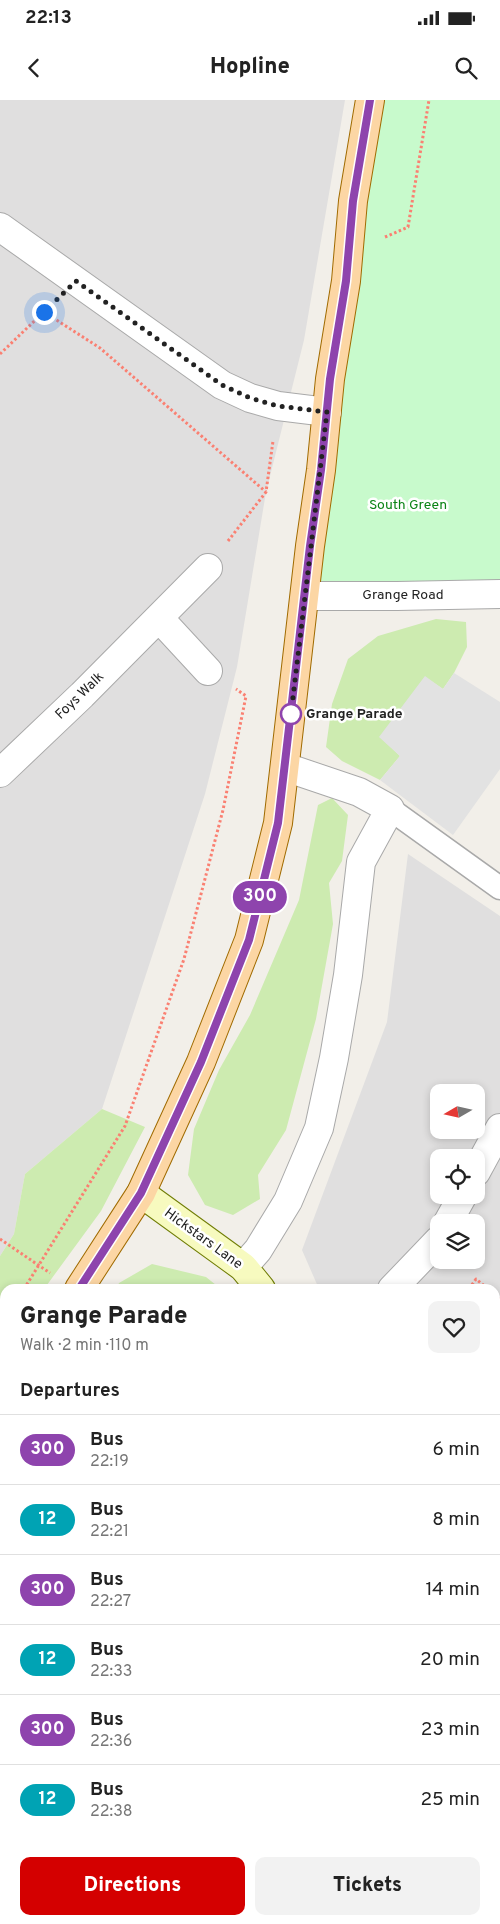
<!DOCTYPE html>
<html lang="en">
<head>
<meta charset="utf-8">
<style>
	body { margin:0; font-family:Overpass,sans-serif; background:#f2f2f2; color:#222; height:100vh; display:flex; flex-direction:column; font-size:19px; white-space:nowrap }
	* { box-sizing:border-box; margin:0 }
	p { font-size:16px; color:#767676 }
	.icon { flex:none; width:28px; height:28px; fill:none; stroke:currentColor; stroke-width:2; stroke-linecap:round; stroke-linejoin:round }
	.map { position:relative; flex:1; overflow:hidden }
	.panel { position:absolute; left:0px; top:1184px; width:500px; height:641px; display:flex; flex-direction:column; background:#fff; border-radius:15px 15px 0 0; box-shadow:0 2px 8px #0003 }
	.panel>* { flex:none }
	.badge { padding:0 10px; border-radius:16px; font-size:18px; line-height:32px }
	.needle { width:32px; rotate:261deg }
	.buttons { position:absolute; left:430px; top:984px; display:grid; gap:10px }
	.buttons a { display:grid; place-items:center; width:55px; height:55px; border-radius:10px; background:#fff; box-shadow:0 2px 8px #0003; font-size:25px }
	.you { position:absolute; width:25px; height:25px; margin:-12px; border:4px solid #fff; border-radius:50%; background:#1a73e8; box-shadow:0 0 0 8px #1a73e833 }
	.map>.badge { position:absolute; translate:-50% -50%; box-shadow:0 0 0 2px #fff }
	h2 { padding:0 20px; font-size:19px; line-height:45px }
	.round { display:grid; place-items:center; flex:none; width:52px; height:52px; border-radius:10px; background:#f2f2f2 }
	.headline { display:flex; align-items:center; justify-content:space-between; height:85px; padding:0 20px }
	h1 { font-size:24px; font-weight:800; line-height:38px }
	.primary-button { display:flex; gap:10px; margin-top:auto; padding:10px 20px }
	.primary-button a { flex:1; height:58px; border-radius:10px; background:#d40000; color:#fff; font-size:20px; font-weight:800; line-height:58px; text-align:center }
	.primary-button a+a { background:#f2f2f2; color:#222 }
	ul { padding:0; list-style:none }
	li { display:flex; align-items:center; gap:15px; height:70px; padding:0 20px; border-top:1px solid #e0e0e0 }
	li div { flex:1 }
	li b { display:block; font-size:19px }
	li em { font-style:normal }
	li .badge { min-width:55px; font-weight:700; text-align:center }
	.status { display:flex; justify-content:space-between; align-items:center; height:35px; padding:0 25px; background:#fff; direction:ltr }
	.status svg { height:14px; fill:currentColor }
	header { display:flex; justify-content:space-between; align-items:center; height:65px; padding:0 20px; background:#fff; font-size:22px; font-weight:800 }
	.map>svg:first-child { display:block }
</style>
</head>
<body>
<div class="status"><b>22:13</b><svg viewBox="0 0 49 12"><path d="M0 12V9h3v3zM5 12V6h3v6zM10 12V3h3v9zM15 12V0h3v12zM26 1h20v11H26zM47 4h2v5h-2z"/></svg></div>
<header><svg class="icon" aria-label="back" viewBox="0 0 24 24"><path d="M15 5l-7 7 7 7"/></svg>Hopline<svg class="icon" aria-label="search" viewBox="0 0 24 24"><circle cx="10" cy="10" r="6"/><path d="M15 15l6 6"/></svg></header>
<div class="map">
<svg width="500" height="1824" viewBox="0 0 500 1824">
	<rect width="100%" height="100%" fill="#f2efe9"/>
	<!-- residential -->
	<path fill="#e0dfdf" fill-rule="evenodd" d="M0 0H345L304 240 266 392 237 567 205 694 102 1009 25 1074 14 1134 0 1156Z
		M408 754 500 816V1824H0V1529L5 1526V1820H495V1189H319L302 1150 387 922ZM439 992H476V1030H439ZM439 1058H476V1095H439ZM439 1122H476V1160H439Z"/>
	<!-- grass -->
	<path fill="#cdebb0" d="M436 519 466 522 467 547 454 573 443 589 425 577 380 637 400 656 380 680 342 661 326 647 332 604 348 559 378 536Z
		M332 698 348 715 342 761 329 783 333 824 316 919 286 1030 258 1075 260 1099 233 1115 205 1105 188 1075 194 1029 219 970 250 915 299 800 318 705Z
		M102 1009 145 1027 101 1111 44 1189H5V1236L0 1241V1156L14 1134 25 1074Z
		M152 1164 206 1177 221 1189H116L119 1183Z
		M5 1332V1485L0 1489V1338Z"/>
	<!-- park -->
	<path fill="#c8facc" d="M370 0H500V494L305 496Z"/>
	<!-- parking -->
	<path fill="#e2e2e2" d="M454 573 500 602V669L453 735 380 680 400 656 379 637 425 576 443 589Z"/>
	<g fill="none" stroke-linecap="round" stroke-linejoin="round">
		<!-- lane casing -->
		<g stroke="#a9a9a9" stroke-width="25">
			<path id="lane" d="M390 709 500 788"/>
		</g>
		<!-- street casing -->
		<g stroke="#a9a9a9" stroke-width="30">
			<path id="street" d="M0 127 222 285 250 298 278 306 327 312
				M305 496H397L500 494
				M159 518 208 571
				M0 673 82 595 208 468
				M476 1072 500 1028
				M448 1122 463 1095
				M243 1167 258 1150 288 1101 319 1028 334 958 348 875 361 762 390 709 359 692 285 667
				M392 1189 439 1140
				M0 1481 5 1478"/>
		</g>
		<!-- secondary casing -->
		<g stroke="#707d05" stroke-width="30">
			<path id="secondary" d="M141 1093 243 1167 261 1189
				M495 1584 500 1591"/>
		</g>
		<!-- primary casing -->
		<g stroke="#a06b00" stroke-width="30">
			<path id="primary" d="M79 1189 141 1093 201 962 249 840 278 723 310 446 321 370 330 279 346 181 353 101 370 0
				M0 1293 5 1287"/>
		</g>
		<!-- path -->
		<path stroke="#fa8072" stroke-width="3" stroke-dasharray="2.5 2.5" stroke-linecap="butt" d="M385 137 408 127 429 0
			M44 212 100 248 266 392
			M0 254 50 206
			M228 441 266 392 273 341
			M0 1139 50 1173
			M24 1189 125 1026 184 859 223 710 246 596 236 589
			M469 1189 476 1179 488 1189
			M495 1195 500 1199
			M0 1225 5 1219"/>
		<!-- lane -->
		<use href="#lane" stroke="#fff" stroke-width="22"/>
		<!-- street -->
		<use href="#street" stroke="#fff" stroke-width="28"/>
		<!-- secondary -->
		<use href="#secondary" stroke="#f7fabf" stroke-width="28"/>
		<!-- primary -->
		<use href="#primary" stroke="#fcd6a4" stroke-width="28"/>
	</g>
	<g fill="none" stroke-linecap="round" stroke-linejoin="round">
		<!-- line casing -->
		<g stroke="#fff" stroke-width="11">
			<path id="line" d="M79 1189 141 1093 201 962 249 840 278 723 310 446 321 370 330 279 346 181 353 101 370 0"/>
		</g>
		<!-- line -->
		<use href="#line" stroke="#8e44ad" stroke-width="8"/>
		<!-- walk -->
		<path stroke="#222" stroke-width="5" stroke-dasharray="0 9" d="M44 212 76 181 222 285 250 298 278 306 327 312 291 614"/>
	</g>
	<!-- markers -->
	<circle fill="#fff" stroke="#8e44ad" stroke-width="2.5" cx="291" cy="614" r="10"/>
	<g text-anchor="middle" dominant-baseline="central" stroke-width="5" stroke-linejoin="round" paint-order="stroke">
		<!-- park labels -->
		<g font-size="14" fill="#0c8416" stroke="#fff">
			<text x="408" y="405">South Green</text>
		</g>
		<!-- street labels -->
		<g font-size="14" fill="#222" stroke="#fff">
			<text x="403" y="495">Grange Road</text>
			<text transform="translate(80 596) rotate(-44)">Foys Walk</text>
			<text transform="translate(203 1139) rotate(36)">Hickstars Lane</text>
		</g>
		<!-- stop labels -->
		<g font-size="14" font-weight="bold" fill="#222" stroke="#fff" text-anchor="start">
			<text x="306" y="614">Grange Parade</text>
		</g>
	</g>
</svg>
<div class="buttons">
<a><svg class="needle" viewBox="-14 -14 28 28"><path d="M0-13l5 13h-10z" fill="#e53935"/><path d="M0 13l5-13h-10z" fill="#767676"/></svg></a>
<a><svg class="icon" aria-label="locate" viewBox="0 0 24 24"><circle cx="12" cy="12" r="6"/><path d="M12 2v4M12 18v4M2 12h4M18 12h4"/></svg></a>
<a><svg class="icon" aria-label="layers" viewBox="0 0 24 24"><path d="M12 4l9 5-9 5-9-5zM3 14l9 5 9-5"/></svg></a>
</div>
<div class="you" style="left:44px;top:212px"></div>
<b class="badge" style="left:260px;top:797px;background:#8e44ad;color:#fff">300</b>
<section class="panel">
<div class="headline"><div><h1>Grange Parade</h1><p>Walk · 2 min · 110 m</p></div><a class="round"><svg class="icon" aria-label="heart" viewBox="0 0 24 24"><path d="M12 20l-8-8c-3-5 5-10 8-4 3-6 11-1 8 4z"/></svg></a></div>
<h2>Departures</h2>
<ul>
<li><span class="badge" style="background:#8e44ad;color:#fff">300</span><div><b>Bus</b><p>22:19</p></div><em>6 min</em></li>
<li><span class="badge" style="background:#00a3b4;color:#fff">12</span><div><b>Bus</b><p>22:21</p></div><em>8 min</em></li>
<li><span class="badge" style="background:#8e44ad;color:#fff">300</span><div><b>Bus</b><p>22:27</p></div><em>14 min</em></li>
<li><span class="badge" style="background:#00a3b4;color:#fff">12</span><div><b>Bus</b><p>22:33</p></div><em>20 min</em></li>
<li><span class="badge" style="background:#8e44ad;color:#fff">300</span><div><b>Bus</b><p>22:36</p></div><em>23 min</em></li>
<li><span class="badge" style="background:#00a3b4;color:#fff">12</span><div><b>Bus</b><p>22:38</p></div><em>25 min</em></li>
</ul>
<div class="primary-button"><a>Directions</a><a>Tickets</a></div>
</section>
</div>
</body>
</html>
